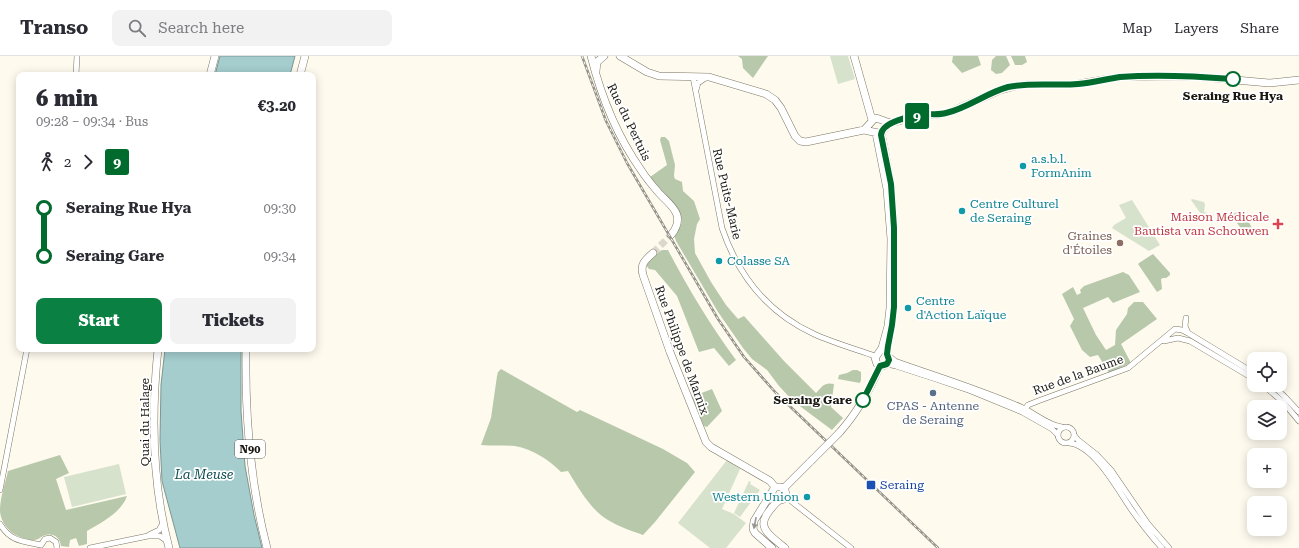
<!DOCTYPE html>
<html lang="en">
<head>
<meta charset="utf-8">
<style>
	body { margin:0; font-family:"Roboto Serif",serif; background:#f2f2f3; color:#2b2b33; height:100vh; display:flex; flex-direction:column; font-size:15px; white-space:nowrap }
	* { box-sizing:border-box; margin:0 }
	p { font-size:13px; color:#7c7c81 }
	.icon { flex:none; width:22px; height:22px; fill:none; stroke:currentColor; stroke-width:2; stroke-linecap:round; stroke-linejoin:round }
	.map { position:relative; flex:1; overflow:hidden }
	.side { position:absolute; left:16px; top:16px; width:300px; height:280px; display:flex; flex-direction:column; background:#fff; border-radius:8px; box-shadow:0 2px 10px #0003 }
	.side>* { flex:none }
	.badge { padding:0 8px; border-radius:3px; font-size:14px; line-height:26px }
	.controls { position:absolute; left:1247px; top:296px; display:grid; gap:8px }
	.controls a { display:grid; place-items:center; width:40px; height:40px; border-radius:8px; background:#fff; box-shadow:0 2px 10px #0003; font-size:20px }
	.map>.badge { position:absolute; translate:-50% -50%; box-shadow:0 0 0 2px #fff }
	.legs { display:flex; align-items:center; gap:6px; height:44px; padding:0 20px; font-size:13px }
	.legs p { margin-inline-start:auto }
	.summary { display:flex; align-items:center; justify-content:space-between; height:68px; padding:0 20px }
	h1 { font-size:22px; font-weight:800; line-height:30px }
	.primary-button { display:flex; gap:8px; margin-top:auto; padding:8px 20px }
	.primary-button a { flex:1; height:46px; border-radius:8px; background:#0b8043; color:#fff; font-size:16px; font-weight:800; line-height:46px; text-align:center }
	.primary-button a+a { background:#f2f2f3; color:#2b2b33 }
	ul { padding:0 20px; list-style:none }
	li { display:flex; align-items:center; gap:14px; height:48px; font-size:15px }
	li i { display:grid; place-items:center; width:6px; height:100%; margin:0 5px; background:currentColor }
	li i::after { content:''; width:10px; height:10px; margin:-5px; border:3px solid; border-radius:50%; background:#fff }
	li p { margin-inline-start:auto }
	li:first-child i { background:linear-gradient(#0000 50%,currentColor 0) }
	li:last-child i { background:linear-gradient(currentColor 50%,#0000 0) }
	header { display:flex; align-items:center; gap:24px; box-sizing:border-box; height:56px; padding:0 20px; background:#fff; border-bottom:1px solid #e1e1e2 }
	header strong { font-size:19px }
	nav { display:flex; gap:22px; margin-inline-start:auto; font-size:14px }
	.search { width:280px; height:36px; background:#f2f2f3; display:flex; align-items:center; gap:10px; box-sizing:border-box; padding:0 14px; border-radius:8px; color:#7c7c81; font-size:15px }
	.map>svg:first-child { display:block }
</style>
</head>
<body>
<header>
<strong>Transo</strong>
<div class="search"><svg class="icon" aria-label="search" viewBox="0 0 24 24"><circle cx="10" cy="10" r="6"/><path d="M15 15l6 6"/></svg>Search here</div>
<nav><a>Map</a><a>Layers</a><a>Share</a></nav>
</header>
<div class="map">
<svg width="1299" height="492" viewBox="0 0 1299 492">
	<rect width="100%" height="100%" fill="#fefaee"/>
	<!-- green -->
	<path fill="#d6e2cc" d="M830 0H848L855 23 838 28Z
		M1192 143 1204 146 1205 149 1204 156 1208 157 1207 161 1201 158 1191 144Z
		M1132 144 1160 189 1149 195 1112 172 1114 169 1126 162 1119 149Z
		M727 404 740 413 722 453 734 458 746 467 726 492H710L678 467Z
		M119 408 126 438 72 451 64 421Z
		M749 425 751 426 750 428 760 434 740 461 734 457Z"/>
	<!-- forest -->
	<path fill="#b8c8ab" d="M738 0H768L753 22 743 12 742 3Z
		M953 0H978L981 9 962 17 952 6Z
		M996 0H1006L1010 9 1002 17 996 18 991 14 992 4Z
		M1011 0H1025L1027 6 1022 9H1015Z
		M661 81H665L669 85 675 109 674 120 675 123 682 126 683 135 694 145 700 163 697 168 694 183 695 197 711 226 726 249 738 263 744 260 784 305 816 337C823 330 824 326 834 328L831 351 843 362 832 374 793 345 779 330 767 314 752 303 743 292 718 256 676 185 674 179C690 163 678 153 666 140 660 134 655 127 650 121L667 109 660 84Z
		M1237 156C1244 160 1251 166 1252 174L1246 179 1231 159Z
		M662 194H668C688 232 710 269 736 304L729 310 714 292 699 296 677 240 655 214 649 213 646 209 654 199Z
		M1153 198 1170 217V219L1166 222H1163L1161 223 1162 233 1157 236 1138 208 1139 207Z
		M1123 216 1129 219 1140 236 1113 247 1108 241 1083 252 1096 279 1106 294 1115 289 1116 274 1127 258 1128 252 1134 246H1143L1157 263 1121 288 1131 307 1109 317 1098 299 1090 301 1082 294 1070 270 1074 263 1062 238 1073 231 1077 239 1081 237 1080 234 1084 230Z
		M501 313 577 356 580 354 663 393 687 407 695 416 655 466 643 479C629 474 614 469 602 460 589 450 577 430 568 415L561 416C549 404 533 393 515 390 504 389 492 390 481 389L491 362 497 320 498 316Z
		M853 314H857L861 316V324L860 327 838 323 839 319 847 317Z
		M712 333 722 355 707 371 704 370 691 341Z
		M60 399 69 417 56 423 66 454 127 440C121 457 102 466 87 475V488L79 490 76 482 70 484 69 491 61 490C60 482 54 477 46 479 41 480 40 483 35 484 19 485 1 472 0 455 0 442 5 428 8 415Z"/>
	<!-- water -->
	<path fill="#a5cdce" stroke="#7b9795" d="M220 0H295L290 19H215Z
		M165 293H241V355L245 410 254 459 262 492H180L162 425 160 384 161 329Z"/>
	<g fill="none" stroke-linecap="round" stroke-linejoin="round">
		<!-- major-tunnel -->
		<path stroke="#dcd8cd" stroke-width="7" stroke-dasharray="7 3.5" stroke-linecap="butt" d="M653 197 671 179"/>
		<!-- minor casing -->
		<g stroke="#7a7563" stroke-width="6">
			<path id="minor" d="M76 19 77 0
				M693 21 722 172C738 219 768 257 814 278 834 287 855 293 875 300
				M696 34 698 27 707 21
				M1186 262 1185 270 1188 277
				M1164 285 1178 282 1190 285 1254 323
				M889 300 895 305C937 320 980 333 1021 351 1035 357 1047 369 1062 371
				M887 308 896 310 936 323 971 335 1022 356 1052 373 1058 379
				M1263 329 1283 346 1299 365
				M1272 329 1285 341 1299 356
				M1025 353 1028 349 1038 345 1128 312 1175 273 1182 274 1188 277 1254 317
				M1058 379a8 8 0 1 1 16 0a8 8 0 1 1-16 0Z
				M1074 379 1078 384 1097 399 1111 414 1148 468 1169 492
				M1069 387C1094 389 1118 434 1131 453 1141 467 1151 480 1162 492
				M0 434 27 293
				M786 441 851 492
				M0 468C11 486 23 485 41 489
				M149 479 159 474 163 467
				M41 489 45 483 50 482 56 486 57 492
				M90 492 148 480H160L167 485"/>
		</g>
		<!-- major casing -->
		<g stroke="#7a7563" stroke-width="8">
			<path id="major" d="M591 0C601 40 617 80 641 114 646 122 652 129 658 136 664 143 674 150 677 159 679 167 676 173 671 179
				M620 0 647 16 659 20 709 21 766 38 775 44 781 52 795 80 800 85 806 86 864 74 878 77 881 76 890 67 922 59 942 58 953 55 1000 34 1020 29 1078 28 1120 21 1171 20 1202 21 1269 27 1299 24
				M854 0 872 64
				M596 15 597 6 604 0
				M210 19 215 0
				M300 19 305 0
				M864 74 875 62 879 63 890 67
				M876 77 887 133 891 183 890 252 888 270 882 292 875 302 877 308 883 310 887 308 889 304 887 298 888 290 894 251V172L891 128 881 76
				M653 197C645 204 640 208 643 219L670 296 706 386 711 391 770 425 775 431
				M158 293C151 360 152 427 169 492
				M246 293C245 360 250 427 267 492
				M839 377C857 357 870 334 880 310
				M784 432 811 405
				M772 438 774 443 778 445 784 443 786 439 785 434 781 431H775L754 465 753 473 755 477 772 492
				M778 445C754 469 763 474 785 492"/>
		</g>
		<!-- minor -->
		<use href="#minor" stroke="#fff" stroke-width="5"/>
		<!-- major -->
		<use href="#major" stroke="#fff" stroke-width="7"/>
		<!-- rail casing -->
		<g stroke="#959288" stroke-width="2.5">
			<path id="rail" d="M582 0 606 65 627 107 718 263 744 301 776 337 938 492"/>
		</g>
		<!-- rail -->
		<use href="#rail" stroke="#fff" stroke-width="1" stroke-dasharray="3" stroke-linecap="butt"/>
		<!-- major-bridge casing -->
		<g stroke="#7a7563" stroke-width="8" stroke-linecap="butt">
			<path id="major-bridge" d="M811 405 839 377"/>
		</g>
		<!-- major-bridge -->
		<use href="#major-bridge" stroke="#fff" stroke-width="7"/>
	</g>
	<!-- one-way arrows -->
	<defs><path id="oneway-solid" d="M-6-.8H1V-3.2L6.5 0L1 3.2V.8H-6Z"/></defs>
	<use fill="#989794" href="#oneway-solid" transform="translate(755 467) rotate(101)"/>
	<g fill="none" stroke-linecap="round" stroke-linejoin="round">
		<!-- line-1 casing -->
		<g stroke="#fff" stroke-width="9">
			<path id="line-1" d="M863 344 880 310 887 308 889 304 887 298 888 290 892 269 894 251V172L891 128 881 79C882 65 913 60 925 58 932 58 939 59 946 57 968 52 986 37 1008 31 1031 26 1055 30 1078 28 1092 27 1106 23 1120 21 1157 18 1195 20 1233 23"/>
		</g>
		<!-- line-1 -->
		<use href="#line-1" stroke="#006b2d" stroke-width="6"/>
	</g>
	<!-- markers -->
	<g fill="#fff" stroke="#006b2d" stroke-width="2">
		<circle cx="1233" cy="23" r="7"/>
		<circle cx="863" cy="344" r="7"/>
	</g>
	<g fill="#0f9aa8" stroke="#fff" stroke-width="1.5">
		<circle cx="1023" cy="110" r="4"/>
		<circle cx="962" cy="155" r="4"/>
		<circle cx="719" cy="205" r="4"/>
		<circle cx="908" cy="252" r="4"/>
		<circle cx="807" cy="441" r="4"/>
	</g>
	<path fill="#e0444e" stroke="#fff" stroke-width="1.5" d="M1276 162h4v4h4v4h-4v4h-4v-4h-4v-4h4z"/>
	<circle fill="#8d6e63" stroke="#fff" stroke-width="1.5" cx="1120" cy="187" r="4"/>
	<circle fill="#5c6f8a" stroke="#fff" stroke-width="1.5" cx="933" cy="337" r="4"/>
	<rect fill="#1a4fb4" stroke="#fff" stroke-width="1.5" x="866" y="424" width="10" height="10" rx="2"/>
	<g text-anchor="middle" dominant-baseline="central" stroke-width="3.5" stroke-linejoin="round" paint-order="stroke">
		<!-- shield labels -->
		<rect fill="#fff" stroke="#5f5d58" stroke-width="1" x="235" y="384" width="30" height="18" rx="3"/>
		<g font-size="11" font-weight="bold" fill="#1a1811">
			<text x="250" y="393">N90</text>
		</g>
		<!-- stop labels -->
		<g font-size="12" font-weight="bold" fill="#1a1811" stroke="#fff">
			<text x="1233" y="40">Seraing Rue Hya</text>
			<text x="852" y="344" text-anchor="end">Seraing Gare</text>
		</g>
		<!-- street labels -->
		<g font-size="12" fill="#1a1811" stroke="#fff">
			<text transform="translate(629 66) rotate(64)">Rue du Pertuis</text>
			<text transform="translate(727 138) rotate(77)">Rue Puits-Marie</text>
			<text transform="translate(682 294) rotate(70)">Rue Philippe de Marnix</text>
			<text transform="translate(1078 319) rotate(-20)">Rue de la Baume</text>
			<text transform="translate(145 366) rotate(-90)">Quai du Halage</text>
		</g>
		<!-- culture labels -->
		<g font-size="12" fill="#0d838f" stroke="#fff" text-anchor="start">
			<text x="1031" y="103">a.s.b.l.<tspan x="1031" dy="14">FormAnim</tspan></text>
			<text x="970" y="148">Centre Culturel<tspan x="970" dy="14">de Seraing</tspan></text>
			<text x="727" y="205">Colasse SA</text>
			<text x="916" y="245">Centre<tspan x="916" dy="14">d'Action Laïque</tspan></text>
			<text x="799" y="441" text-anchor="end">Western Union</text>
		</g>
		<!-- health labels -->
		<g font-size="12" fill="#be3a42" stroke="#fff" text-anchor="end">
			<text x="1269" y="161">Maison Médicale<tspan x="1269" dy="14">Bautista van Schouwen</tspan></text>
		</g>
		<!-- education labels -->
		<g font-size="12" fill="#785e54" stroke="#fff" text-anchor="end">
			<text x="1112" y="180">Graines<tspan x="1112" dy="14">d'Étoiles</tspan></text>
		</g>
		<!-- service labels -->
		<g font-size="12" fill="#4e5e75" stroke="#fff">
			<text x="933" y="350">CPAS - Antenne<tspan x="933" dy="14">de Seraing</tspan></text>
		</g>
		<!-- transit labels -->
		<g font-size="12" fill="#164399" stroke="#fff" text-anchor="start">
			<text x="880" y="429">Seraing</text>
		</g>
		<!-- water labels -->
		<g font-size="13" font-style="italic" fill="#114c4e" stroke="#fff">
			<text x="204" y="418">La Meuse</text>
		</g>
	</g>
</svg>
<div class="controls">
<a><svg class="icon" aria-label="locate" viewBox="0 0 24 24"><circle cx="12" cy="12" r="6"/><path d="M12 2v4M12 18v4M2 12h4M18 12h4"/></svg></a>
<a><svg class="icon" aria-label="layers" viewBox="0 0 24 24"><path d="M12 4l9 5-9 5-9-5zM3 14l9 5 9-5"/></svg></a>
<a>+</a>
<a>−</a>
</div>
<b class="badge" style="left:917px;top:60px;background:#006b2d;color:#fff">9</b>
<section class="side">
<div class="summary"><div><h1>6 min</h1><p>09:28 – 09:34 · Bus</p></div><b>€3.20</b></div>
<div class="legs"><svg class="icon" aria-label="walk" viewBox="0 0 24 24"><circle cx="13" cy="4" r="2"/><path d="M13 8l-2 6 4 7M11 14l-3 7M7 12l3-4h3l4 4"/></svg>2<svg class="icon" aria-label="forward" viewBox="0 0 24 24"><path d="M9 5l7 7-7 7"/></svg><b class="badge" style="background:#006b2d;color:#fff">9</b></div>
<ul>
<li><i style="color:#006b2d"></i><b>Seraing Rue Hya</b><p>09:30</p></li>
<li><i style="color:#006b2d"></i><b>Seraing Gare</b><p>09:34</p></li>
</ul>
<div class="primary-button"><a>Start</a><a>Tickets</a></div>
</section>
</div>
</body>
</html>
